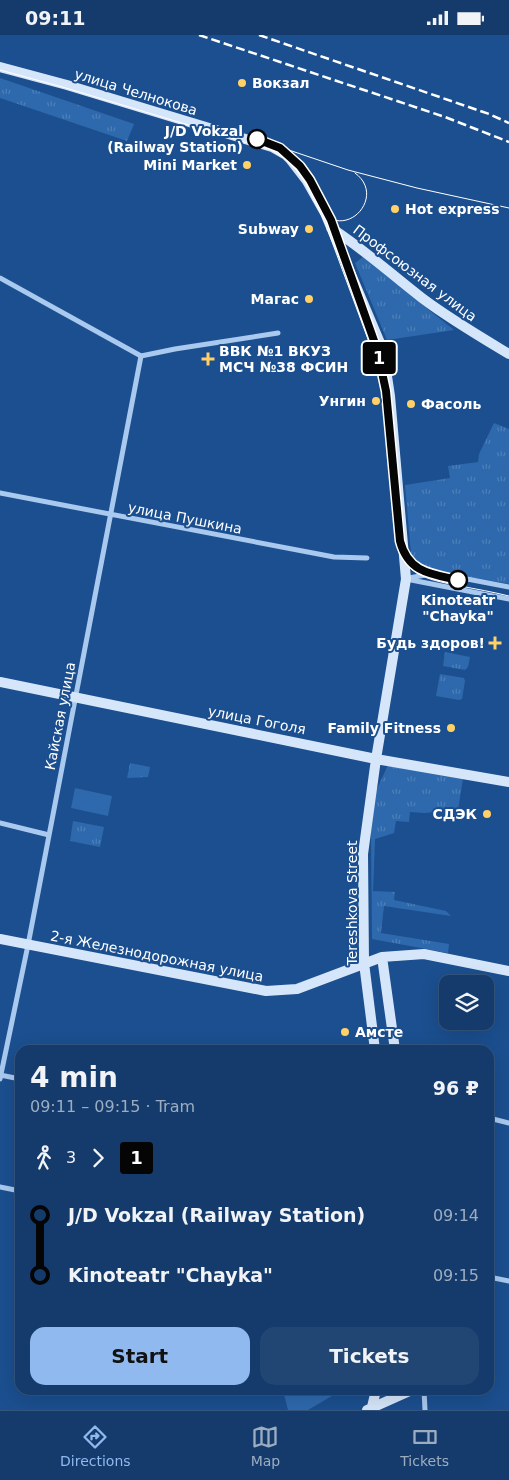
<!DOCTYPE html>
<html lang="en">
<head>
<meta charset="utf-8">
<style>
	body { margin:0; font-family:"DejaVu Sans",sans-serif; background:#214673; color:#f1f3f6; height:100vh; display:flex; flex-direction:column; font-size:19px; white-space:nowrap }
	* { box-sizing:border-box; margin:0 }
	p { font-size:16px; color:#9dadc1 }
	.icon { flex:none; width:28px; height:28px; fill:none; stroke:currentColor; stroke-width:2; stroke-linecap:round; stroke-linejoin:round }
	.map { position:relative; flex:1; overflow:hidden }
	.details { position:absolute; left:15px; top:1010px; width:479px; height:350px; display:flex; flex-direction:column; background:#143b6b; border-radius:15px; box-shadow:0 5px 20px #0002,0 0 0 1px #33557e }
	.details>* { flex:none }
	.badge { padding:0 10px; border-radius:4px; font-size:18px; line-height:32px }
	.buttons { position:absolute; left:439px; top:940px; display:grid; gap:10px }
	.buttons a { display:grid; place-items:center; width:55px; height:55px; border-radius:10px; background:#143b6b; box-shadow:0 5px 20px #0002,0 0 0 1px #33557e; font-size:25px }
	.map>.badge { position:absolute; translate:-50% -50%; box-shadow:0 0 0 2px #fff }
	.legs { display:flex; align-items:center; gap:8px; height:55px; padding:0 15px; font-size:16px }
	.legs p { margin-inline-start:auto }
	.overview { display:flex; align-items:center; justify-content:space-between; height:85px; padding:0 15px }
	h1 { font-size:28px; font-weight:800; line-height:38px }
	.cta { display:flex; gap:10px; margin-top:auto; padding:10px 15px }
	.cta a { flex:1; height:58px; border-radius:15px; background:#90b9f0; color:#111; font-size:20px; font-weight:800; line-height:58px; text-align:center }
	.cta a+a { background:#214673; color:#f1f3f6 }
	ul { padding:0 15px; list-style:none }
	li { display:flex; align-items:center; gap:18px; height:60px; font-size:19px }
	li i { display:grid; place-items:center; width:8px; height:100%; margin:0 6px; background:currentColor }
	li i::after { content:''; width:12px; height:12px; margin:-6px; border:4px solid; border-radius:50%; background:#143b6b }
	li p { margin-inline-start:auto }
	li:first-child i { background:linear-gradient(#0000 50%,currentColor 0) }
	li:last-child i { background:linear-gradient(currentColor 50%,#0000 0) }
	.status { display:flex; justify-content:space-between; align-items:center; height:35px; padding:0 25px; background:#143b6b; direction:ltr }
	.status svg { height:14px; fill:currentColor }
	.tabs { display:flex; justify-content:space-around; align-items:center; height:70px; border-top:1px solid #33557e; background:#143b6b; font-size:14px; color:#9dadc1 }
	.tabs a { display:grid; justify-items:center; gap:2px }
	.tabs .active { color:#90b9f0 }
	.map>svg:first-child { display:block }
</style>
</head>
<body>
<div class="status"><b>09:11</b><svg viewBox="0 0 49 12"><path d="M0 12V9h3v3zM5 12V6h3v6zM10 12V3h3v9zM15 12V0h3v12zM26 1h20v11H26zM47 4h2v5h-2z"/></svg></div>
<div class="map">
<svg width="509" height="1375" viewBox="0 0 509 1375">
	<defs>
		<pattern id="park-tufts" width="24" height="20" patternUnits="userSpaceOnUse" patternTransform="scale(1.25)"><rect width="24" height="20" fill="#2e69ad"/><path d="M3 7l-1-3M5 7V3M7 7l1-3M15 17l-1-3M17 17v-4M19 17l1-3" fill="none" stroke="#4d80b9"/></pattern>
	</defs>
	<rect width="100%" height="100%" fill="#1b4f8f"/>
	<!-- park -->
	<path fill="url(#park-tufts)" d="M0 43 134 89 127 106 0 63Z
		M363 222 454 295 387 305 355 228Z
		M494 388 509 394V549L421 533 411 519 405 450 450 443 448 431 478 427 479 419Z
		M445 617 470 622 468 632 465 635 443 631Z
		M440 639 464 643 465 646 462 664 459 665 436 661Z
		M130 728 150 732 148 742 127 743Z
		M388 730 463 744 457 781 433 777 425 778 410 777 409 787 396 786 394 798 375 804 373 856 395 857 394 865 446 876 451 881 384 871 381 898 449 909 448 918 372 904 371 795 376 756Z
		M73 786 104 792 100 812 70 806Z"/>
	<!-- pitch -->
	<path fill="#2e69ad" d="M75 753 112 761 108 781 71 773Z
		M283 1355H342L308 1375H288Z"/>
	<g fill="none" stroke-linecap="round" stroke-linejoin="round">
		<!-- street -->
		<path stroke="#a9c9ee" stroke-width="5" d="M0 243 141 321 175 314 278 298
			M0 458 334 522 367 523
			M409 543 436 538 509 552
			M406 544 509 564
			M0 788 49 800
			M0 1040 20 1044
			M0 1044 28 910 141 321
			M489 1083 509 1088
			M0 1152 20 1156
			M489 1242 509 1246
			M424 1355 425 1375"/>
		<!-- secondary -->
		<path stroke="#d6e6fa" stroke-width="10" d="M0 32 67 50 272 112 286 120 290 124 307 146 325 178 383 315 390 361 406 544 376 724 363 819 364 928 375 1015
			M331 193C364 214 392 240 422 263 450 284 479 301 509 319
			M0 647 376 724 509 747
			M0 904 266 956 297 954 382 922 424 919 509 936
			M382 922 395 1015
			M372 1372 376 1355
			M367 1375 412 1355"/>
		<!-- tram -->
		<path stroke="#fff" stroke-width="1" d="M0 35 66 53 271 115 284 123 296 135 305 148 324 185 372 315 382 356 395 499C400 540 425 544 460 551 476 554 493 557 509 561
			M268 108 348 135 417 153 509 173
			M322 178C349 204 386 160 355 138"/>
		<!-- rail -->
		<path stroke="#fff" stroke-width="2.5" stroke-dasharray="9 4" stroke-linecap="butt" d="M199 0 445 82 509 107
			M259 0 489 79 509 88"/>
	</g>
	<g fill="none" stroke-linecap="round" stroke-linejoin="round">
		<!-- line-1 casing -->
		<g stroke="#fff" stroke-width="11">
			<path id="line-1" d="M257 104 280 113 300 131 310 145 331 185 377 314 386 356 400 506C408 537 430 539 458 545"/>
		</g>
		<!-- line-1 -->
		<use href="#line-1" stroke="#050505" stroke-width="8"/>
	</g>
	<!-- markers -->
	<g fill="#ffd166" stroke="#1b4f8f" stroke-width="2">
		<circle cx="242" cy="48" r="5"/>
		<circle cx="247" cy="130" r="5"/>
		<circle cx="395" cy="174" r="5"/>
		<circle cx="309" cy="194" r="5"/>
		<circle cx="309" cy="264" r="5"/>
		<path d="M205.5 316.5h5v5h5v5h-5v5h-5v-5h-5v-5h5z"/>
		<circle cx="376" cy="366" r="5"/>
		<circle cx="411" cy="369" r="5"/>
		<path d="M492.5 600.5h5v5h5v5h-5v5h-5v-5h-5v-5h5z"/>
		<circle cx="451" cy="693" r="5"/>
		<circle cx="487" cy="779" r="5"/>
		<circle cx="345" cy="997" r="5"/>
	</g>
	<g fill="#fff" stroke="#050505" stroke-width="2.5">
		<circle cx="257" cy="104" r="9"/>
		<circle cx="458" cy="545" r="9"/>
	</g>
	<g text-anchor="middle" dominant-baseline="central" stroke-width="4" stroke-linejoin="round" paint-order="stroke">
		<!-- poi labels -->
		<g font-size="14" font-weight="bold" fill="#fff" stroke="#1b4f8f" text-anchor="end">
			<text x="252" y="48" text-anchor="start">Вокзал</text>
			<text x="237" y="130">Mini Market</text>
			<text x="405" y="174" text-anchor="start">Hot express</text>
			<text x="299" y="194">Subway</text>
			<text x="299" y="264">Магас</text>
			<text x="219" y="316" text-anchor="start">ВВК №1 ВКУЗ<tspan x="219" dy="16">МСЧ №38 ФСИН</tspan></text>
			<text x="366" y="366">Унгин</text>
			<text x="421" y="369" text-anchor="start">Фасоль</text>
			<text x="485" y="608">Будь здоров!</text>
			<text x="441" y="693">Family Fitness</text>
			<text x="477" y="779">СДЭК</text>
			<text x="355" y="997" text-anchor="start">Амсте</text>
		</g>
		<!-- street labels -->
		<g font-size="14" fill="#fff" stroke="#1b4f8f">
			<text transform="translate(136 57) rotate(17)">улица Челнокова</text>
			<text transform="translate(415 238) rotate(37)">Профсоюзная улица</text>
			<text transform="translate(185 483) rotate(11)">улица Пушкина</text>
			<text transform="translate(60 681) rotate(-79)">Кайская улица</text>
			<text transform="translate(257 685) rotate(11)">улица Гоголя</text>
			<text transform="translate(352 868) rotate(-90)">Tereshkova Street</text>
			<text transform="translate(157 921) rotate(11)">2-я Железнодорожная улица</text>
		</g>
		<!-- stop labels -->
		<g font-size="14" font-weight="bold" fill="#fff" stroke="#1b4f8f" text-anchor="end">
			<text x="243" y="96">J/D Vokzal<tspan x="243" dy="16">(Railway Station)</tspan></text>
			<text x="458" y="565" text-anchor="middle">Kinoteatr<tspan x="458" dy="16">"Chayka"</tspan></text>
		</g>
	</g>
</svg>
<div class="buttons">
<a><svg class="icon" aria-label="layers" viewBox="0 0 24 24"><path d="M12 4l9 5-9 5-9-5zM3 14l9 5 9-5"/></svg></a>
</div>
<b class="badge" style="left:379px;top:323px;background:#050505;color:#fff">1</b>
<section class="details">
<div class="overview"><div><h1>4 min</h1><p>09:11 – 09:15 · Tram</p></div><b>96 ₽</b></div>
<div class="legs"><svg class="icon" aria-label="walk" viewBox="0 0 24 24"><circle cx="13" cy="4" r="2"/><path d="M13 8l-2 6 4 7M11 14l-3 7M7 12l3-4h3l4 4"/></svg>3<svg class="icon" aria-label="forward" viewBox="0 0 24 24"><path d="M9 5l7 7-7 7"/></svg><b class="badge" style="background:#050505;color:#fff">1</b></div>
<ul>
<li><i style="color:#050505"></i><b>J/D Vokzal (Railway Station)</b><p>09:14</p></li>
<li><i style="color:#050505"></i><b>Kinoteatr &quot;Chayka&quot;</b><p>09:15</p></li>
</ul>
<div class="cta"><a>Start</a><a>Tickets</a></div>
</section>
</div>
<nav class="tabs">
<a class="active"><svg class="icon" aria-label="directions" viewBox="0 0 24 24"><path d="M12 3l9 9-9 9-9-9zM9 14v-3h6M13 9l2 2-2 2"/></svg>Directions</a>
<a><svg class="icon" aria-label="map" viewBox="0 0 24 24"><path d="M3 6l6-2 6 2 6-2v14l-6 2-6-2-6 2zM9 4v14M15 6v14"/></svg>Map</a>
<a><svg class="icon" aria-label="tickets" viewBox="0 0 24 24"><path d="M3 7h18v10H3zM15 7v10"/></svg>Tickets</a>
</nav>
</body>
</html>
